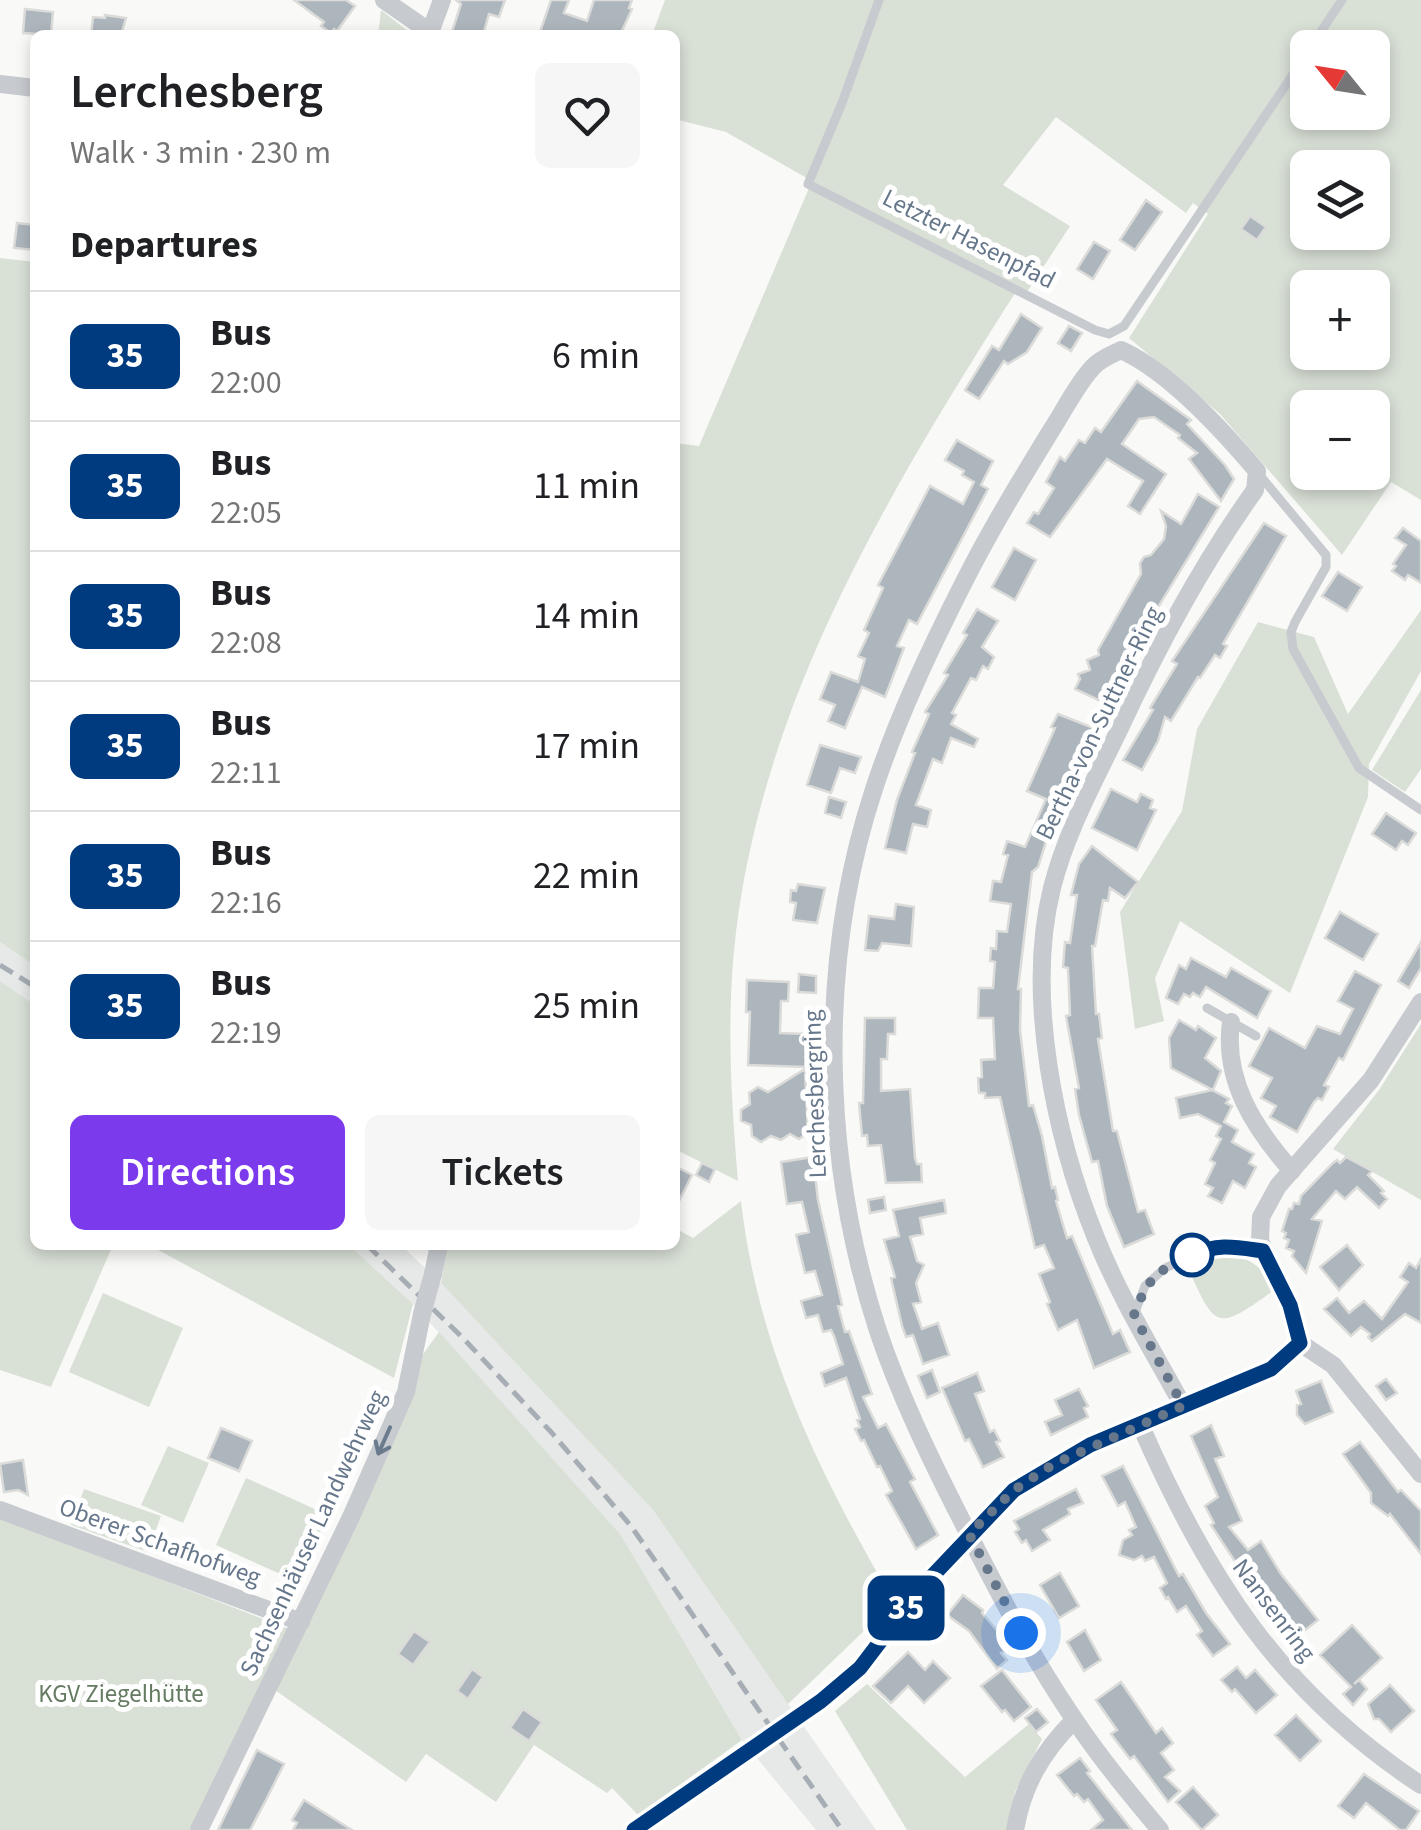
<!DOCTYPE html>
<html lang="en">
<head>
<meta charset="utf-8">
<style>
	body { margin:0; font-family:"Source Sans 3",sans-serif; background:#f6f6f6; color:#202124; height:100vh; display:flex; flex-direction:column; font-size:38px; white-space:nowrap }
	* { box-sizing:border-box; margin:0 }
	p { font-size:32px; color:#757577 }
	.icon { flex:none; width:55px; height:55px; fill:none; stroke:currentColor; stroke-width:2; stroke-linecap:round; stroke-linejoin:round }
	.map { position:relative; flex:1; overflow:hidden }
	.panel { position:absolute; left:30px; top:30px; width:650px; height:1220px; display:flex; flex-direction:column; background:#fff; border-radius:15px; box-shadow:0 5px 15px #0003 }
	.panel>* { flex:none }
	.badge { padding:0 20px; border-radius:15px; font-size:35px; line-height:65px }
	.needle { width:65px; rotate:300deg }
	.buttons { position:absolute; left:1290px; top:30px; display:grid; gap:20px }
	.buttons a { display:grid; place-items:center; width:100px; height:100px; border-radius:15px; background:#fff; box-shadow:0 5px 15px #0003; font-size:50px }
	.you { position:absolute; width:50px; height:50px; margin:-25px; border:8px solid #fff; border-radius:50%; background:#1a73e8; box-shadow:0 0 0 15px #1a73e833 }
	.map>.badge { position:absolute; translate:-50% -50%; box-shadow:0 0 0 5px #fff }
	h2 { padding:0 40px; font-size:38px; line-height:90px }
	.round { display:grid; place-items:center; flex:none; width:105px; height:105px; border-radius:15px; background:#f6f6f6 }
	.headline { display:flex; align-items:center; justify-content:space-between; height:170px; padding:0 40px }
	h1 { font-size:48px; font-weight:600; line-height:75px }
	.primary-button { display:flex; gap:20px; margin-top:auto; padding:20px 40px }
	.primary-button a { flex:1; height:115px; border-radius:15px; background:#7c3aed; color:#fff; font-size:40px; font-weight:600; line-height:115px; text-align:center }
	.primary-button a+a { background:#f6f6f6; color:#202124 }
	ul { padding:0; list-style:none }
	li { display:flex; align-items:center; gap:30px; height:130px; padding:0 40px; border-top:2px solid #e0e0e0 }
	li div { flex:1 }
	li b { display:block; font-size:38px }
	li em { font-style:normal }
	li .badge { min-width:110px; font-weight:700; text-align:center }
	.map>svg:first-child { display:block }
</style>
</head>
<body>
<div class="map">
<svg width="1421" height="1830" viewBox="0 0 1421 1830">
	<rect width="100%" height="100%" fill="#f9faf7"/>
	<!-- built -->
	<path fill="#e7e9e8" d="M0 942 35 966V1005L0 981Z
		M349 1245H401L441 1283 653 1510 876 1830H816L742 1740 621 1535 413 1304Z"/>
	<!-- green -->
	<path fill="#d9e0d6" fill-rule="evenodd" d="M665 0H1421V500L1391 482 1342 555 1220 414 1129 338 1208 214 1193 203 1186 213 1056 117 1003 185 1070 226 1027 292 1019 287C893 485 765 694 736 932 726 1015 731 1098 738 1181L675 1149V443L699 446 812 181 726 132 675 119V35H652ZM1308 48H1372V112H1308ZM1308 168H1372V232H1308ZM1308 288H1372V352H1308ZM1308 408H1372V472H1308Z
		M381 10 413 35H378Z
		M0 258 35 262V966L0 942Z
		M1421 610V671L1369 764 1368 797 1290 993 1180 921 1155 978 1164 1021 1135 1029 1120 912 1182 811 1197 729 1258 622 1314 637 1348 714Z
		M1421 690V769L1405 792 1372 770Z
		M0 981 35 1005V1245H113L51 1387 0 1370Z
		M1421 1024V1200L1333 1149 1379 1090Z
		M741 1201C758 1350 820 1475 894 1602L788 1704 653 1510 441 1283 447 1245H675V1228L693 1238Z
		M149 1245H349L413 1304 394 1378Z
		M1221 1256C1248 1254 1264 1267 1273 1291 1219 1329 1216 1332 1189 1270Z
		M103 1293 183 1328 149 1407 69 1372Z
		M439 1332 621 1535 742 1740 638 1815 612 1788 607 1793 534 1745 496 1802 426 1754 406 1782 272 1688 421 1357Z
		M168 1446 209 1463 183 1523 141 1505Z
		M246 1478 328 1515 298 1582 216 1545Z
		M84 1489 161 1516 148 1552 71 1525Z
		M0 1517 289 1629 190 1830H0Z
		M867 1684 965 1777 1029 1724 1042 1739 1015 1792 1008 1830H907L835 1711Z"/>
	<!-- building -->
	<path fill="#adb5bd" stroke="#dbdcd9" stroke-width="2.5" d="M294 0H346L355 6 337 31 334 29 331 33 321 26 324 22Z
		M456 0H505L499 17 489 14 483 35H451L461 4Z
		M551 0H569L564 13 587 21 594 0H632L629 8 632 9 620 35H539Z
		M25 9 53 12 51 35 23 33Z
		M105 15 126 18 121 35H91L93 17 105 18Z
		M1146 200 1162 212 1135 250 1120 240Z
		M1250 216 1266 227 1257 240 1241 229Z
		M17 223 35 225V250L14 248Z
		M1094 242 1110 251 1093 279 1077 269Z
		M1021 314 1042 328 1027 352 1008 364 1004 361 979 399 965 390 992 346 999 350Z
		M1069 326 1082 333 1071 351 1058 343Z
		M1137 381 1191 420 1187 424 1225 465 1234 479 1221 501 1189 459 1197 453 1178 438 1180 435 1154 417 1139 419 1122 444 1166 474 1140 514 1128 506 1143 481 1107 459 1050 537 1027 523 1034 512 1038 514 1054 488 1046 482 1060 457 1065 461 1079 440 1085 443 1095 428 1101 432Z
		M957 440 993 461 981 485 988 489 917 624 909 620 897 646 904 648 885 697 862 687 845 728 828 721 835 705 820 699 831 672 858 682 865 659 858 656 869 633 864 630 883 588 878 585 930 486 963 504 974 482 962 475 964 471 945 460Z
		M1198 494 1219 507 1138 640 1107 704 1075 689 1080 679 1078 674 1090 670 1087 660 1099 655 1098 650 1141 574 1140 563 1144 557 1151 555 1164 539 1166 526 1161 511 1181 524Z
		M1264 523 1286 536 1223 644 1227 646 1220 658 1215 655 1200 678 1198 677 1171 721 1165 717 1158 741 1142 770 1123 760 1153 710 1150 708 1177 664 1172 661Z
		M1403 528 1421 541V583L1408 575 1405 580 1392 571 1396 566 1393 564 1406 545 1395 538Z
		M1014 548 1036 560 1015 600 992 587Z
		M1338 572 1362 587 1347 611 1322 596Z
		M977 609 998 621 982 647 994 657 988 669 983 666 976 680 971 678 952 713 956 715 951 724 978 739 974 747 951 738 942 763 933 759 916 805 931 810 927 827 913 824 906 853 885 848 897 800 915 753 912 752 929 714 925 712 948 675 944 673 967 635 963 633Z
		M1058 714 1096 729 1065 800 1054 816 1038 867 1032 872 1018 989H1021L1020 1030 1029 1106 1033 1105 1042 1136 1052 1188 1055 1187 1058 1200 1056 1201 1067 1238 1072 1236 1113 1334 1120 1330 1130 1352 1094 1368 1077 1320 1058 1330 1047 1304 1050 1302 1039 1274 1054 1268 1044 1245 1035 1248 1000 1097 985 1098V1093H979L978 1078 982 1077 981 1060 995 1059 993 1018H978L979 988H993L995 962 990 961 991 948 996 949 997 931 1007 932 1011 904 990 901 993 881 1001 882 1008 855 1003 854 1007 841 1025 847 1046 799 1027 791 1055 728 1051 727Z
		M820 745 861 757 855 773 840 768 831 793 807 785Z
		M1111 789 1137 802 1141 794 1153 800 1150 808 1156 810 1137 850 1092 828Z
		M829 797 846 802 841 818 825 813Z
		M1386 813 1416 833 1408 845 1402 841 1396 850 1372 834Z
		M1092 846 1138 882 1125 898 1110 888 1108 901 1103 900 1095 946H1092L1096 1014H1099L1102 1038 1098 1039 1113 1131H1117L1138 1212 1145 1210 1154 1234 1124 1247 1107 1206 1098 1161 1092 1162 1079 1115 1075 1089 1079 1088 1066 1016 1070 1015 1068 968 1063 967 1065 942 1070 943 1077 895H1071L1079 864Z
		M798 884 825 888 817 923 793 920 796 903 790 902 791 890 796 891Z
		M896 904 914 907 911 946 882 943 878 951 865 950 869 916 894 919Z
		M1340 912 1378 934 1363 960 1325 938Z
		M1421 942V968L1409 988 1398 981Z
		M1191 958 1226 977 1231 968 1271 991 1257 1018 1206 987 1200 997 1193 993 1190 997 1184 994 1178 1004 1166 998 1179 965 1186 969Z
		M1355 971 1381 985 1343 1060 1339 1058 1324 1085 1329 1087 1322 1100 1318 1098 1314 1102 1297 1132 1270 1117 1276 1106 1261 1098 1272 1078 1249 1066 1269 1028 1305 1048 1317 1026 1340 1034 1353 1009 1338 1001Z
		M799 974 816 976V993L798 992Z
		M747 980 789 982 788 1001H781L780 1033 807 1034 805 1067 748 1065 750 1012H746Z
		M865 1018H895V1034H888L887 1059H881V1091L910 1089 915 1158 917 1164H921L922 1182 886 1183 881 1145 868 1146 867 1135 862 1136 859 1103H863Z
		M1179 1020 1196 1030 1198 1026 1216 1038 1205 1058 1221 1071 1213 1090 1171 1068 1169 1038Z
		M805 1069 808 1133 799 1139 790 1134 781 1140 771 1136 761 1142 752 1136 751 1125 741 1121V1110L750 1104 749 1093 758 1087 768 1092Z
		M1212 1090 1229 1099 1226 1103 1232 1106 1224 1122 1238 1130 1232 1142 1254 1154 1249 1163 1256 1167 1245 1188 1233 1181 1222 1203 1208 1196 1213 1188 1205 1184 1215 1163 1210 1160 1221 1139 1216 1136 1221 1126 1198 1114 1180 1118 1176 1098Z
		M813 1157 818 1200 842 1305 838 1306 845 1332 849 1331 872 1394 863 1397 878 1428 886 1424 915 1479 910 1482 938 1535 916 1549 886 1495 892 1491 880 1466 877 1467 864 1440 861 1441 855 1429 860 1427 857 1420 860 1419 846 1378 825 1386 821 1373 843 1364 834 1336 831 1330 823 1332 818 1315 806 1318 801 1301 822 1295 815 1271 805 1273 796 1235 809 1232 802 1202 787 1204 781 1162Z
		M1346 1157 1372 1171 1368 1175 1384 1191 1381 1193 1387 1199 1379 1208 1357 1187 1345 1199 1336 1191 1312 1219 1322 1221 1306 1273 1292 1256 1294 1251 1286 1248 1289 1240 1284 1238 1286 1233 1282 1231 1289 1209H1292L1294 1203 1299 1204 1301 1196 1333 1163 1337 1160 1340 1163Z
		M702 1163 715 1169 709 1182 696 1175Z
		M675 1166 692 1175 675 1209Z
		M884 1197 886 1210 870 1213 868 1200Z
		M944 1200 946 1213 920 1218 923 1234 910 1237 917 1261 924 1265 916 1283 921 1302 913 1304 922 1329 938 1323 949 1355 923 1364 913 1335 906 1337 902 1326 891 1278 895 1277 884 1240 899 1236 893 1210Z
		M1347 1245 1363 1265 1339 1290 1320 1267Z
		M1421 1259V1323L1405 1314 1372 1341 1368 1337 1370 1334 1361 1327 1351 1336 1324 1309 1337 1298 1349 1313 1364 1301 1382 1319 1408 1282 1400 1277 1409 1263 1416 1268Z
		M932 1370 940 1392 927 1398 918 1376Z
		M977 1373 984 1391 975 1394 990 1432 994 1430 1000 1441 996 1442 1004 1457 983 1467 969 1439 965 1441 942 1388Z
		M1386 1379 1397 1393 1386 1400 1376 1386Z
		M1321 1381 1333 1412 1305 1424 1297 1415V1405L1301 1404 1296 1391Z
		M1079 1389 1088 1406 1084 1408 1088 1417 1051 1435 1045 1422 1062 1415 1055 1400Z
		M1211 1425 1224 1456 1215 1459 1242 1521 1229 1527 1248 1550 1261 1541 1281 1574 1318 1620 1300 1634 1266 1586 1264 1588 1241 1559 1236 1563 1211 1525 1214 1523 1205 1506 1218 1497 1191 1436Z
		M221 1428 252 1441 239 1471 208 1458Z
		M1360 1442 1398 1492 1401 1490 1421 1511V1554L1390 1514 1388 1516 1371 1503V1493L1343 1454Z
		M23 1460 28 1495 18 1490 4 1492 0 1464Z
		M1123 1466 1179 1576 1183 1574 1206 1613 1230 1644 1213 1656 1197 1635 1202 1631 1186 1606 1177 1612 1168 1597 1166 1599 1160 1588 1167 1583 1154 1557 1145 1561 1142 1556 1134 1560 1119 1555 1123 1540 1132 1535 1129 1530 1136 1527 1125 1502 1118 1506 1102 1476Z
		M1076 1489 1083 1503 1068 1509 1070 1514 1043 1530 1050 1540 1032 1551 1026 1540 1022 1543 1015 1532 1019 1529 1014 1521Z
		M1060 1573 1079 1606 1059 1618 1040 1585Z
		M963 1595 983 1610 982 1613 1002 1636 998 1640 1006 1650 1001 1653 1007 1660 997 1669 969 1631 947 1615Z
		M1352 1625 1382 1658 1354 1684 1359 1680 1367 1689 1353 1705 1343 1694 1351 1687 1320 1655Z
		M1085 1630 1101 1660 1084 1671 1067 1642Z
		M414 1631 430 1642 413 1665 398 1654Z
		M908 1652 925 1670 933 1661 950 1678 924 1703 908 1686 891 1703 873 1686Z
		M1237 1667 1246 1678 1255 1670 1277 1695 1256 1713 1235 1689 1232 1692 1221 1680Z
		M472 1669 483 1677 468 1699 457 1691Z
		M1002 1670 1031 1707 1014 1721 1005 1710 1002 1712 981 1686Z
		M1121 1682 1156 1733 1162 1728 1173 1743 1161 1753 1174 1770 1165 1777 1180 1791 1168 1802 1134 1756 1130 1759 1111 1734 1117 1730 1096 1700Z
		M1390 1685 1414 1711 1391 1732 1379 1719H1374L1368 1704Z
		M523 1709 542 1722 529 1741 510 1728Z
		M1037 1709 1048 1722 1036 1732 1025 1718Z
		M1296 1715 1321 1741 1300 1761 1275 1735Z
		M257 1750 284 1764 266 1800 250 1830H218Z
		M1080 1758 1090 1771 1087 1773 1132 1830H1091L1103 1820 1088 1799 1084 1802 1077 1794 1074 1796 1057 1775Z
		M1364 1774 1419 1811 1406 1830H1400L1366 1803 1354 1818 1338 1806Z
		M1193 1787 1218 1815 1202 1830 1176 1802Z
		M304 1800 352 1830H293L297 1823 292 1820Z"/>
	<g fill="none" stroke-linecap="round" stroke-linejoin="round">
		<!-- lane -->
		<path stroke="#c7cacf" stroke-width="9" d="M879 0 842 103 808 184 1095 330 1109 334 1124 326 1308 52
			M1310 48 1342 0
			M1257 472 1326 555V567L1295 622 1291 632 1293 649 1359 768 1421 810
			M1207 1008 1256 1036
			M1134 1315 1145 1286 1165 1268 1214 1246 1230 1245 1263 1251"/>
		<!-- street -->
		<path stroke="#c7cacf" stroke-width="18" d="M384 0 430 32
			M429 35 442 0
			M0 84 35 88
			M1231 1022C1223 1081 1255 1129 1292 1171
			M433 1274 439 1245
			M1300 1343 1333 1365 1421 1474
			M1140 1424C1206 1576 1279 1692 1421 1785
			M0 1510 301 1622
			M821 1701 860 1668 921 1588 1014 1490 1090 1445 1271 1369 1300 1343 1291 1305 1260 1241 1261 1217 1278 1186 1371 1080 1421 1002
			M199 1830 351 1517 406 1392 422 1314
			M634 1830 757 1744
			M1015 1830C1023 1784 1042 1753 1074 1720
			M1160 1830C1130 1794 1100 1758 1074 1719 1031 1656 996 1588 961 1519 930 1458 900 1396 878 1331 822 1159 817 962 874 789 898 716 931 647 966 578 992 527 1022 478 1052 429 1065 409 1077 384 1093 367 1100 359 1111 355 1121 350 1168 371 1224 432 1257 471L1255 490C1202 564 1158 646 1120 728 1095 780 1066 832 1052 888 1025 996 1055 1137 1096 1238 1119 1296 1153 1351 1183 1406"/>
		<!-- rail -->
		<path stroke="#a7adb4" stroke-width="5" stroke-dasharray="15 8" stroke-linecap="butt" d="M0 965 35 987
			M367 1245 463 1338 552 1433 631 1526 842 1830"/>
		<!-- street-bridge -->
		<path stroke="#c7cacf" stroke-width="18" d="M422 1314 433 1274
			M757 1744 821 1701"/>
	</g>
	<!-- one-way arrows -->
	<defs><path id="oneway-shaft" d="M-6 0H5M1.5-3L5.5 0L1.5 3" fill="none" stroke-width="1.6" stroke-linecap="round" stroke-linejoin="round" transform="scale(2.5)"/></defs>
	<use stroke="#6b7b8e" href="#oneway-shaft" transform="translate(384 1441) rotate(114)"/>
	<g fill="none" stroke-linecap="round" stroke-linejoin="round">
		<!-- line casing -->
		<g stroke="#fff" stroke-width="22">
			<path id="line" d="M634 1830 821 1701 860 1668 921 1588 1014 1490 1090 1445 1271 1369 1300 1343 1290 1305 1263 1251C1235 1247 1218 1243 1192 1255"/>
		</g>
		<!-- line -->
		<use href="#line" stroke="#003b80" stroke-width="15"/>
		<!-- walk -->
		<path stroke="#66778b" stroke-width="10" stroke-dasharray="0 18" d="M1021 1633 969 1534 1014 1490 1054 1464 1183 1406 1134 1315C1148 1278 1156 1271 1192 1255"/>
	</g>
	<!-- markers -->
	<circle fill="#fff" stroke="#003b80" stroke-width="5" cx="1192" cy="1255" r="20"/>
	<g text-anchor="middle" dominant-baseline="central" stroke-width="10" stroke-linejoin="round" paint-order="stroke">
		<!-- street labels -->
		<g font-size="25" fill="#66778b" stroke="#fff">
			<text transform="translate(969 239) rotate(27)">Letzter Hasenpfad</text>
			<text transform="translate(1099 723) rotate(-64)">Bertha-von-Suttner-Ring</text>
			<text transform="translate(815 1094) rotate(-92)">Lerchesbergring</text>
			<text transform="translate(313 1533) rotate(-65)">Sachsenhäuser Landwehrweg</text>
			<text transform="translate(160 1542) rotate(20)">Oberer Schafhofweg</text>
			<text transform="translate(1274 1610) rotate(53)">Nansenring</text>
		</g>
		<!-- park labels -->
		<g font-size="25" fill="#657b62" stroke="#fff">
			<text x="121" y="1694">KGV Ziegelhütte</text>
		</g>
	</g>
</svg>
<div class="buttons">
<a><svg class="needle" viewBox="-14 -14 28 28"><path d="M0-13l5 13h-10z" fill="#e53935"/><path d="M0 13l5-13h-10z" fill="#757577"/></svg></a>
<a><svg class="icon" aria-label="layers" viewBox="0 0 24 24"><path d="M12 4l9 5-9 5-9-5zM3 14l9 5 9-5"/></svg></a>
<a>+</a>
<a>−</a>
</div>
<div class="you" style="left:1021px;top:1633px"></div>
<b class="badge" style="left:906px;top:1608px;background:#003b80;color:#fff">35</b>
<section class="panel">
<div class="headline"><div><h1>Lerchesberg</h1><p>Walk · 3 min · 230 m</p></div><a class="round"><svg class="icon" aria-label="heart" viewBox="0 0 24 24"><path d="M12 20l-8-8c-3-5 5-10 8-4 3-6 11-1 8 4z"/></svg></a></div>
<h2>Departures</h2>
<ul>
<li><span class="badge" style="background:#003b80;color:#fff">35</span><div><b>Bus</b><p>22:00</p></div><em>6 min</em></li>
<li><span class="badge" style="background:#003b80;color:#fff">35</span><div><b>Bus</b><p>22:05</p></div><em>11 min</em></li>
<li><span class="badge" style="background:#003b80;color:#fff">35</span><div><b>Bus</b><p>22:08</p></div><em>14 min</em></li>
<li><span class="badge" style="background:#003b80;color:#fff">35</span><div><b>Bus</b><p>22:11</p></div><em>17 min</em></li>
<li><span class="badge" style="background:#003b80;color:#fff">35</span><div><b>Bus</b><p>22:16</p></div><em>22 min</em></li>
<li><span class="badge" style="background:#003b80;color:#fff">35</span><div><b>Bus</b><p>22:19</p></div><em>25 min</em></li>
</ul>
<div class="primary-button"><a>Directions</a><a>Tickets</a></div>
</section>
</div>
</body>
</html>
